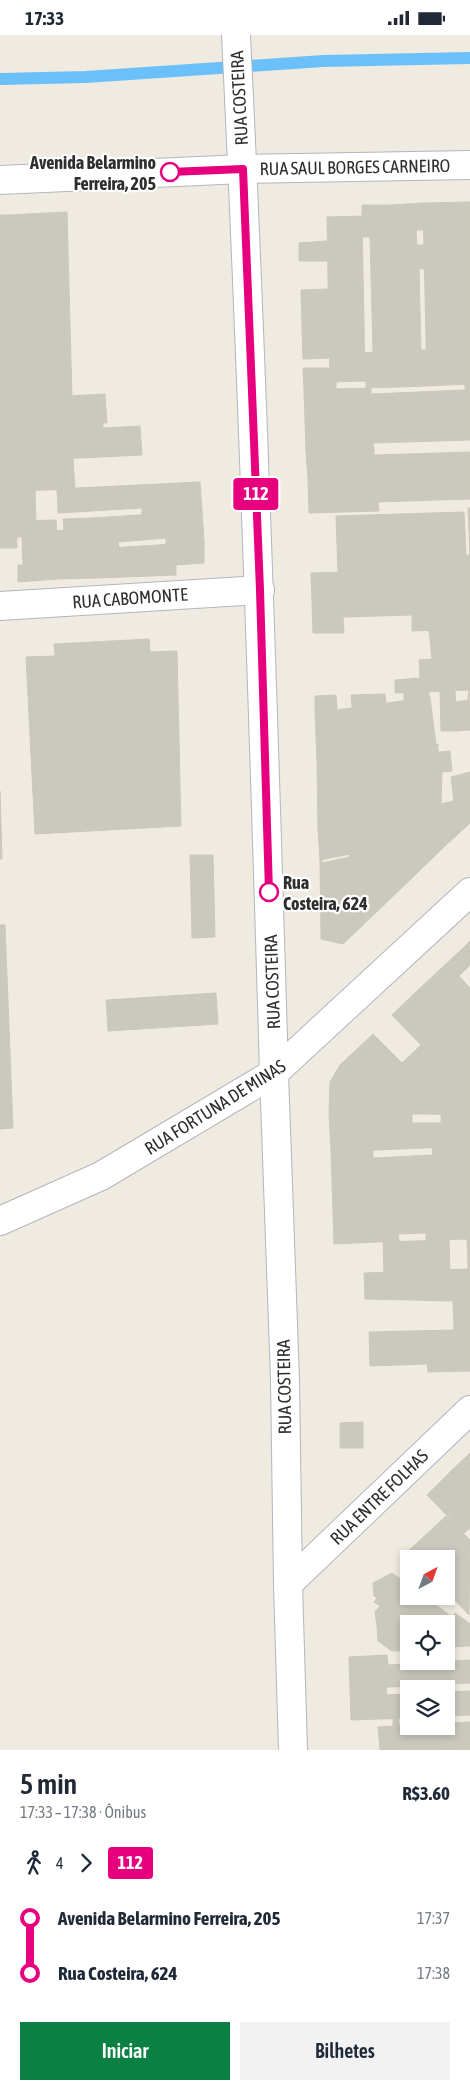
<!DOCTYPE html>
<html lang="pt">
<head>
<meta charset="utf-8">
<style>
	body { margin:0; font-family:"Asap Condensed",sans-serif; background:#f2f2f3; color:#1f2937; height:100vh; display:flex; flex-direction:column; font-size:19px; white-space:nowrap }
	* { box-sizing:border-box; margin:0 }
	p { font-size:16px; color:#747a83 }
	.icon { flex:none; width:28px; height:28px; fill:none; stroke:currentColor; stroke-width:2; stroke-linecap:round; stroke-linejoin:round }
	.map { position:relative; height:1715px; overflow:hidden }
	.panel { display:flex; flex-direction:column; background:#fff; flex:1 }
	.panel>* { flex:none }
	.badge { padding:0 10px; border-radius:4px; font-size:18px; line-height:32px }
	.needle { width:32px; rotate:41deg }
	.fabs { position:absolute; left:400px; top:1515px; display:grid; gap:10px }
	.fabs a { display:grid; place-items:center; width:55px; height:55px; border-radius:0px; background:#fff; box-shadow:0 2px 8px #0003; font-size:25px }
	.map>.badge { position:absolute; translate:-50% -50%; box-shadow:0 0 0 2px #fff }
	.legs { display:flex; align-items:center; gap:8px; height:55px; padding:0 20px; font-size:16px }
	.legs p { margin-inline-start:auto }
	.overview { display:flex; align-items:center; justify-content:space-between; height:85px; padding:0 20px }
	h1 { font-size:28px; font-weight:600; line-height:38px }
	.primary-button { display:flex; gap:10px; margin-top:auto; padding:10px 20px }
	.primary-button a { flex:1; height:58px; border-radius:0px; background:#0b8043; color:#fff; font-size:20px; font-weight:600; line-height:58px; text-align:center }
	.primary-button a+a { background:#f2f2f3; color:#1f2937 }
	ul { padding:0 20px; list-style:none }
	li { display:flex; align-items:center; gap:18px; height:55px; font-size:19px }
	li i { display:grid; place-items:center; width:8px; height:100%; margin:0 6px; background:currentColor }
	li i::after { content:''; width:12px; height:12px; margin:-6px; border:4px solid; border-radius:50%; background:#fff }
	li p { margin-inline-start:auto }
	li:first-child i { background:linear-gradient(#0000 50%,currentColor 0) }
	li:last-child i { background:linear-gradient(currentColor 50%,#0000 0) }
	.status { display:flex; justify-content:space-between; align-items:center; height:35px; padding:0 25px; background:#fff; direction:ltr }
	.status svg { height:14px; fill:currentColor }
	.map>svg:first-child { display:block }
</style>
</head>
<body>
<div class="status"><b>17:33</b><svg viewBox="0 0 49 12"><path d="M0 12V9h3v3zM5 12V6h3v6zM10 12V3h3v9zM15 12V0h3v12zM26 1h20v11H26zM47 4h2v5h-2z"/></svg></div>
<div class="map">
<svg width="470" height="1715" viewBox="0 0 470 1715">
	<rect width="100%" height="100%" fill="#f0ebe0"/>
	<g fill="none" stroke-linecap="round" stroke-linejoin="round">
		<!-- stream -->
		<path stroke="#6cc0f9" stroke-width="12" d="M0 44 86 42 323 26 470 23"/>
	</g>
	<!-- building -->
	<path fill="#cbc9be" stroke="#ccc8b9" d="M470 167V349L427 351 423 168Z
		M423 168 424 195H416L417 210H424L425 234H419L421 315H426L427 351 397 352 391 170Z
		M362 170H391L397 352 366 353 365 318 373 317 370 202H362Z
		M67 177 72 361 14 364 8 180Z
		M0 180H8L14 364H0Z
		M362 181 363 239 328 241 327 182Z
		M327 206 328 226H299V208Z
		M363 239 364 290 329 291 328 241Z
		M328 254 329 291 302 292 301 255Z
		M364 290 365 346 330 347 329 291Z
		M329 291 330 323 303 324 302 292Z
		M303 333H330V347L336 346V354L304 355Z
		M465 349H470V380L305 385 304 355 371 353V359L465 355Z
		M105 359 107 388H103V393L140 391 142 420 15 426 14 364Z
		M0 364H14L17 513H0Z
		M470 380V405L373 408 374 415 306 417 305 385Z
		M374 415V420L470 417V442L308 445 306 417Z
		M73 423 75 454 16 456 15 426Z
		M470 442V464L378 467 379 476 309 478 308 445Z
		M200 447 202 476 142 480V473L58 478 57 454Z
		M35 455 36 486H17L16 456Z
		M468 473H470V533L338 537 336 481 464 477 466 520H470Z
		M202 476 204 507 166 510V503L118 507 119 512 95 514 92 483Z
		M92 483 97 543 59 544 57 496 64 495 63 484Z
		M56 485 59 544 18 547V530H23L22 502H17V486Z
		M204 507V528L176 530V540L97 543 95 514Z
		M470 533V562L312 568 311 538Z
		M470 562V594L412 596V580L343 582 344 598H313L312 568Z
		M470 594V655L395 658V645L420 643 419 625 432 624 429 595Z
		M149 604 150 617 177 616 181 791 35 799 26 622 55 621 54 609Z
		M469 655 470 695 457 696 456 667 468 665Z
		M429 656V662L404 666V658Z
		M440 656H455L457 696H441Z
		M385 659 386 668 352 672 351 660Z
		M336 660 337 674 315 678V661Z
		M430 662 436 710 317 726 315 678Z
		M438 709V717L450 716 452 736 442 737 441 769 318 795 317 726Z
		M470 737V768L468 763 454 767 451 742Z
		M0 756 2 824H0Z
		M468 763 470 768V788L445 811 436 770Z
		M436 770 445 811 413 842 398 778Z
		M398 778 405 808 320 825 318 795Z
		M405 808 413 842 363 890 349 819Z
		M190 820H213L215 902 192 903Z
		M350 822 363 890 343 909 321 904 320 825 322 824V828Z
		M0 890H5L13 1093 0 1094Z
		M470 906V923L462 914Z
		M462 914 470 923V930L459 941 470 953V1012L418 955Z
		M418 955 470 1012V1068L465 1063 449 1078 402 1028 421 1010 392 980Z
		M216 958 218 989 108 996 106 965Z
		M373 999 402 1028 451 1080 428 1079 408 1073 389 1058 370 1062 340 1030Z
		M340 1030 370 1062 389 1058 408 1073 428 1079H329L330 1047Z
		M465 1063 470 1068V1100L449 1078Z
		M329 1079H412V1088H441V1079L451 1080 470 1100V1111L331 1117Z
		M470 1111V1142L332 1148 331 1117 373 1115V1123L433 1120 432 1112Z
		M470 1142V1173L333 1177 332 1148Z
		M470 1173V1204L426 1205V1198L398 1199 399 1206 334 1209 333 1177Z
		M467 1204H470V1234H468Z
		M449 1205 450 1235 384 1238 383 1207Z
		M468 1234H470V1295H454L453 1266 365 1264 364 1238Z
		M454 1295H470V1336L428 1337 427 1329 370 1331 369 1297Z
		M363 1387V1413H340V1388Z
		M470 1418V1456L451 1436Z
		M451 1436 470 1456V1493L464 1498 427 1460Z
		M446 1481 470 1505 469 1580 448 1558 446 1560V1524L409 1525 404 1520Z
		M392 1538 409 1550V1561H424L452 1582 455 1578 465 1585 377 1591 375 1577 380 1571 374 1567 377 1563 374 1561 373 1548Z
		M465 1585 470 1589V1611L446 1612V1589H414Z
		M409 1589V1615L392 1616 378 1606 377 1591Z
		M387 1620 388 1630 470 1625V1648L350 1654 349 1622Z
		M386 1652 387 1660 409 1659V1683L351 1685 350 1654Z
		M470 1656V1680L446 1681V1657Z
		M398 1683 399 1690H409V1691H446V1688L470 1687V1712L430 1715H380L378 1692 393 1691V1684Z
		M470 1712V1715H430Z"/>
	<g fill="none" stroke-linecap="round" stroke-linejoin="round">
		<!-- street casing -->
		<g stroke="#b4b4c2" stroke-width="30">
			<path id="street" d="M0 145 243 134 470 130
				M0 571 260 555
				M274 1038 285 1345 288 1549 293 1715
				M288 1549 470 1375"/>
		</g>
		<!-- secondary casing -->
		<g stroke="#b4b4c2" stroke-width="30">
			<path id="secondary" d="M236 0C253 346 264 692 274 1038
				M0 1186 101 1141 274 1038 470 857"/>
		</g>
		<!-- street -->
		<use href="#street" stroke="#fff" stroke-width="28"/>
		<!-- secondary -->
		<use href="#secondary" stroke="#fff" stroke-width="28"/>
	</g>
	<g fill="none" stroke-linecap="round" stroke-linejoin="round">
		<!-- line-1 casing -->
		<g stroke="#fff" stroke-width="11">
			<path id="line-1" d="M170 137 243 134 260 555 269 857"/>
		</g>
		<!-- line-1 -->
		<use href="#line-1" stroke="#e6007e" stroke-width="8"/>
	</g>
	<!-- markers -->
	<g fill="#fff" stroke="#e6007e" stroke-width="2.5">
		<circle cx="170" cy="137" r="9"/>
		<circle cx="269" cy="857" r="9"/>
	</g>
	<g text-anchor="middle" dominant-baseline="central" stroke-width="4.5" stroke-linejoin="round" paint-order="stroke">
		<!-- street labels -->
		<g font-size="18" fill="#2e2e2e" stroke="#fff">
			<text transform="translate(239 63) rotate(-93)">RUA COSTEIRA</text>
			<text transform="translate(355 132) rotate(-1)">RUA SAUL BORGES CARNEIRO</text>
			<text transform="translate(130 563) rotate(-4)">RUA CABOMONTE</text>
			<text transform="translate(272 947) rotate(-92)">RUA COSTEIRA</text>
			<text transform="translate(215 1072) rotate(-32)">RUA FORTUNA DE MINAS</text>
			<text transform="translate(284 1352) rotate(-91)">RUA COSTEIRA</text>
			<text transform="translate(379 1462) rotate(-44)">RUA ENTRE FOLHAS</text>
		</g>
		<!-- stop labels -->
		<g font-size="18" font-weight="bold" fill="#2e2e2e" stroke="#fff" text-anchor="end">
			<text x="156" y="127">Avenida Belarmino<tspan x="156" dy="21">Ferreira, 205</tspan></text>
			<text x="283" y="847" text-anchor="start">Rua<tspan x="283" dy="21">Costeira, 624</tspan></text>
		</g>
	</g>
</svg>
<div class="fabs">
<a><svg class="needle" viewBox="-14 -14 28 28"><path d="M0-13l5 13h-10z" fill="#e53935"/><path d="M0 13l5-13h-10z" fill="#747a83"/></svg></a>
<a><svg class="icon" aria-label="locate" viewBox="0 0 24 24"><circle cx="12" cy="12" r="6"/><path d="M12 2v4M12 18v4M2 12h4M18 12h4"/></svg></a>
<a><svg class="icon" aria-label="layers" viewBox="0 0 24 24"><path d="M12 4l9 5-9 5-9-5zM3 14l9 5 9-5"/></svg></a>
</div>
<b class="badge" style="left:256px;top:459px;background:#e6007e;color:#fff">112</b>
</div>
<section class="panel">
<div class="overview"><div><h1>5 min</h1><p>17:33 – 17:38 · Ônibus</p></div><b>R$3.60</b></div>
<div class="legs"><svg class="icon" aria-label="walk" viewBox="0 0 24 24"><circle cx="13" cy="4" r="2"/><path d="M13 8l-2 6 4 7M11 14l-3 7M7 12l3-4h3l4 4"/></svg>4<svg class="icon" aria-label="forward" viewBox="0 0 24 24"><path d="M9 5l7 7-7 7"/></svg><b class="badge" style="background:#e6007e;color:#fff">112</b></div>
<ul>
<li><i style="color:#e6007e"></i><b>Avenida Belarmino Ferreira, 205</b><p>17:37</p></li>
<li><i style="color:#e6007e"></i><b>Rua Costeira, 624</b><p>17:38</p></li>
</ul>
<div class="primary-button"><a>Iniciar</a><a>Bilhetes</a></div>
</section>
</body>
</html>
